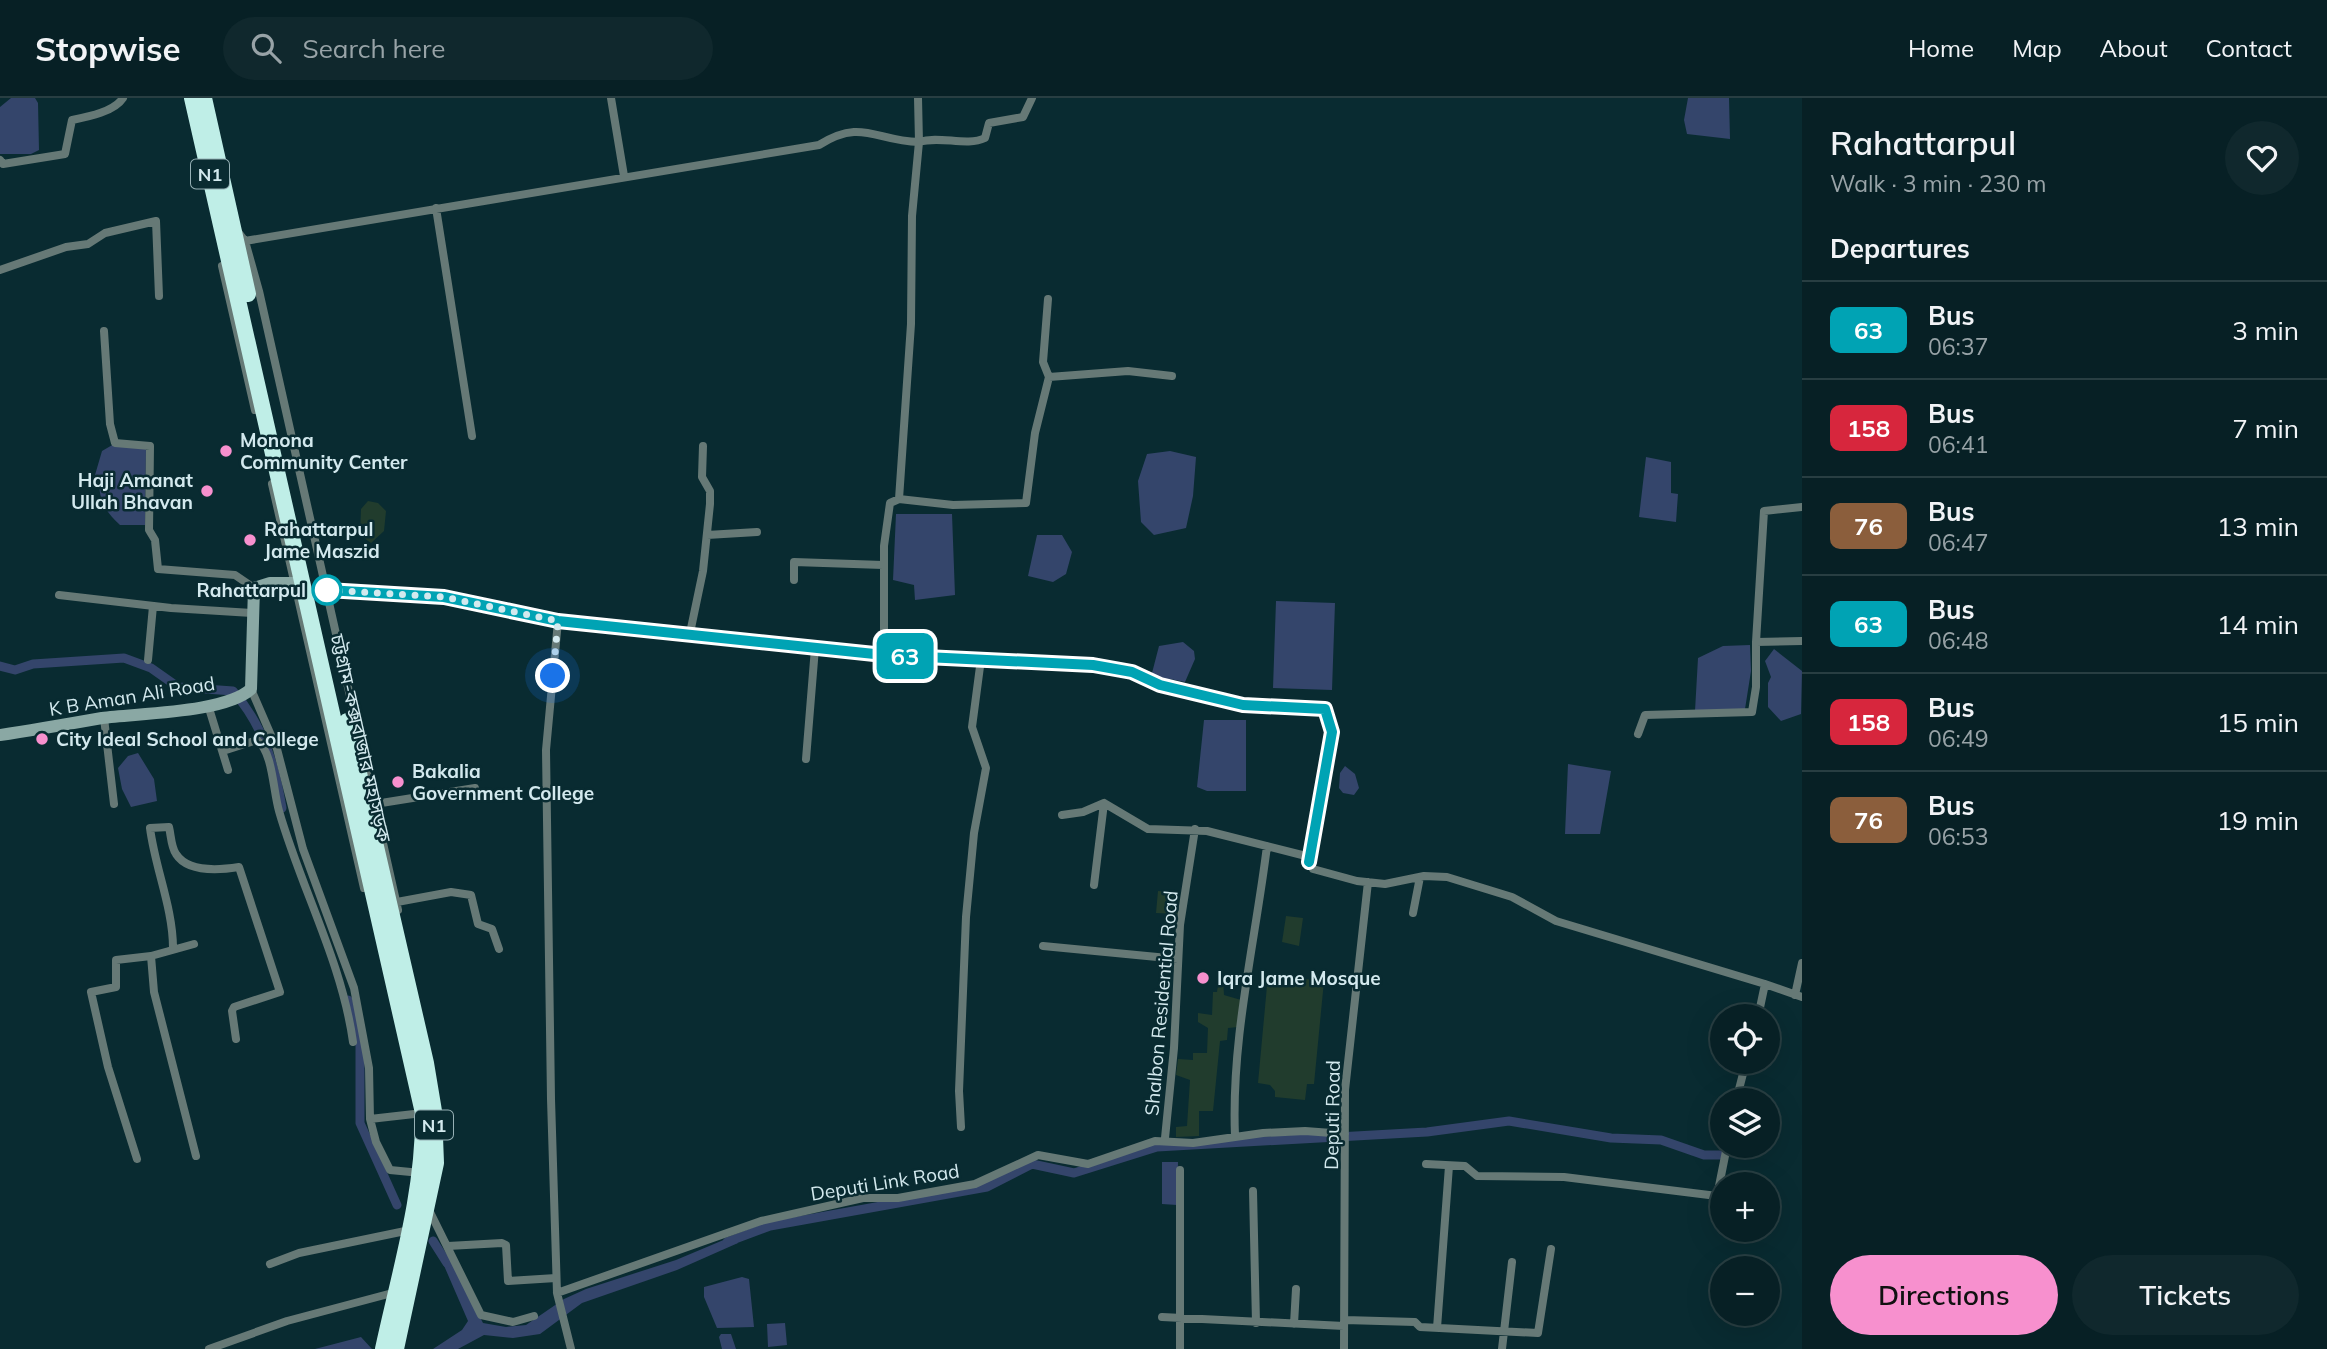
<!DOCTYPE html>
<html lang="en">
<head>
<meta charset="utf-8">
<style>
	body { margin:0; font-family:Mulish,"Noto Sans Bengali",sans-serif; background:#10282d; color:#f1f3f6; height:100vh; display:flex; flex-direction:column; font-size:26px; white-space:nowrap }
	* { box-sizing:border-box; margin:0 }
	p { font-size:23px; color:#98a3a7 }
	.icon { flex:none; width:38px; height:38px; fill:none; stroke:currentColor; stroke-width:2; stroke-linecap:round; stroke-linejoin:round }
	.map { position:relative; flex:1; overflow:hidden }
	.details { display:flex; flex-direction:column; background:#072025; width:525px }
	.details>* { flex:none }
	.badge { padding:0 14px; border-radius:10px; font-size:24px; line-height:46px }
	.buttons { position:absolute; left:1710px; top:906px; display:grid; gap:14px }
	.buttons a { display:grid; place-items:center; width:70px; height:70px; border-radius:50%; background:#072025; box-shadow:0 7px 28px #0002,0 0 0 2px #283e42; font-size:35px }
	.you { position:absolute; width:35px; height:35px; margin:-18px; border:5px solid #fff; border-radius:50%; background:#1a73e8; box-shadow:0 0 0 10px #1a73e833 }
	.map>.badge { position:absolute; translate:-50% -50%; box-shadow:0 0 0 4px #fff }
	h2 { padding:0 28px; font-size:26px; line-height:63px }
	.round { display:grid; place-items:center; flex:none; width:74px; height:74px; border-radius:37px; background:#10282d }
	.summary { display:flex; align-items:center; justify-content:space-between; height:119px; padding:0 28px }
	h1 { font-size:33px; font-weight:600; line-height:52px }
	.button { display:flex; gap:14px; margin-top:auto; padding:14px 28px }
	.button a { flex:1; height:80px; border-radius:42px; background:#f790ce; color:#111; font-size:28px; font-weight:600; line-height:80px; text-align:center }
	.button a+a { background:#10282d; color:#f1f3f6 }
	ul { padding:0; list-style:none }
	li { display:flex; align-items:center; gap:21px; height:98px; padding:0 28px; border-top:2px solid #283e42 }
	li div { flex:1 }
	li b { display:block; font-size:26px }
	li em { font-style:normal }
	li .badge { min-width:77px; font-weight:700; text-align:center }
	header { display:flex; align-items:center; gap:42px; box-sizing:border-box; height:98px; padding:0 35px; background:#072025; border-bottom:2px solid #283e42 }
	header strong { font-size:33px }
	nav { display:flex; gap:38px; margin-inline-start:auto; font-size:24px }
	.search { width:490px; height:63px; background:#10282d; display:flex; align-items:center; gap:18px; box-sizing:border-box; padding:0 24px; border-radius:38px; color:#98a3a7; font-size:26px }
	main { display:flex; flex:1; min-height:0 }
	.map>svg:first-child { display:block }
</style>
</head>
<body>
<header>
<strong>Stopwise</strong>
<div class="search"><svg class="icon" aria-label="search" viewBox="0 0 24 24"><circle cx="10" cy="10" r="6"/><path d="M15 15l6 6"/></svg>Search here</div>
<nav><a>Home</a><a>Map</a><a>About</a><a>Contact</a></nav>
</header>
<main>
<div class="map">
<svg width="1802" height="1251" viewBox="0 0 1802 1251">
	<rect width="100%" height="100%" fill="#092b31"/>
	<!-- green -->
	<path fill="#213c2d" d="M368 403 378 405 386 413 384 433 371 445 360 437 361 411Z
		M1158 793 1179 795 1178 816 1156 815Z
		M1286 818 1303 820 1299 848 1282 844Z
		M1268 877 1324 883 1314 986H1307L1305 1002 1275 999V993L1270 987 1258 985Z
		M1219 881 1223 882 1224 897 1241 902 1238 929 1228 930 1227 942 1220 943 1213 1013H1199V1038L1176 1039V1029L1187 1028 1190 982 1176 977 1178 961 1193 962V955H1207L1208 930 1198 924V915L1212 917 1213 894H1217Z"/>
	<!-- water -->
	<path fill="#34456b" d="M11 0H35L38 5 39 52 31 56H0V9Z
		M1688 0H1729L1730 41 1687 36 1684 22Z
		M114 346 146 350 145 427H120C103 411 99 402 99 379L95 377 102 353Z
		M1170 353 1196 359 1193 398 1186 430 1154 437 1141 424 1138 383 1147 356Z
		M1646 359 1671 364V395L1678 396 1676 424 1639 419Z
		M896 416H952L955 497 915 502 914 487 893 482Z
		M1037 437H1062L1072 454 1066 476 1053 484 1028 478Z
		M1276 503 1335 505 1332 592 1273 590Z
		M1183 544 1194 553 1195 561 1185 584 1170 581 1171 586 1152 575 1159 548Z
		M1750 547 1751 573 1745 611 1695 613 1698 560 1723 548Z
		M1774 551 1802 573 1801 616 1781 623 1768 609V585L1771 579 1765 563Z
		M1204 622H1246V693H1207L1197 689Z
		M138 655 154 681 157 703 131 709 122 691 118 670 128 658Z
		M1568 666 1611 673 1600 736H1565Z
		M1345 668 1355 676 1359 690 1354 697 1343 695 1339 690 1340 675Z
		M1162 1064H1178L1177 1107 1162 1106Z
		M733 1138 738 1145 677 1172 582 1205 540 1236 513 1240 484 1237 458 1251H433L462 1232 468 1223 442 1163 443 1157 449 1158 483 1225 506 1229 526 1227 564 1201 586 1191 676 1162Z
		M742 1179 749 1181 754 1229 717 1230 704 1199V1189Z
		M785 1225 787 1247 768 1249 767 1226Z
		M721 1236H731L736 1251H722L719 1239Z
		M361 1239 372 1251H315Z"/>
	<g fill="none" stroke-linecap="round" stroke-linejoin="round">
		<!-- canal -->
		<path stroke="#34456b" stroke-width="9" d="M0 568 15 572 33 566 124 560 151 570 178 589 233 593C263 627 275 667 282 710
			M348 902 360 941V1025L397 1107
			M433 1143 447 1165
			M727 1144 770 1128 987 1089 1032 1066 1074 1075 1157 1049 1427 1034 1509 1023 1611 1040 1661 1042 1704 1057H1721"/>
		<!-- street -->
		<path stroke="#667976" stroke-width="8" d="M611 0 624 78
			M0 62 3 66 65 56 72 22C87 19 114 14 123 0
			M436 110 472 338
			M238 134 245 143 259 193 398 812
			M245 143 819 47C862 20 875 43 919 44L918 0
			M222 168 255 312
			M0 172 66 149 88 146 105 135 156 123 159 198
			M1048 201 1043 264 1049 279
			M104 233 110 326 115 345 150 348 149 432 155 442 158 471 235 477 254 490
			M272 386 364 790
			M899 401 953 407 1026 405 1035 335 1049 279 1128 273 1172 278
			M707 437 757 434
			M794 482V464L883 467
			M321 491 444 499 558 523 884 557 1092 567 1132 574 1160 587 1243 607 1326 611 1332 634 1309 764
			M59 497 171 510 252 515
			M558 523 546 652 551 1001 557 1195 571 1251
			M690 535 703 473 710 406V393L702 379 703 348
			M1756 544 1764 413 1802 409
			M884 557V448L890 405 899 401 911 226 912 118 919 44C940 37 966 49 985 40L989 25 1023 19 1032 0
			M148 562 153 508
			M251 591 277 651 303 751 354 890 369 970 370 1021 376 1044 390 1072 421 1075
			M208 607 228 672
			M104 620 114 706
			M1638 636 1645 617 1752 614 1756 589V544L1802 543
			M223 653 257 642C273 654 273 693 279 713 301 790 342 864 353 944
			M806 661 815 550
			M375 706 475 690
			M1062 717 1083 714 1104 705
			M1094 787 1104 705 1148 731 1207 733 1306 758 1313 771 1357 783 1385 786 1424 778 1447 779 1512 799 1556 823 1765 886
			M397 804 451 794 471 797 478 826 492 831 499 851
			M1413 815 1420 779
			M194 846 151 858 154 894 196 1058
			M1043 848 1178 861
			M173 850C173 810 155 770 150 730L169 729C171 737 171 749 176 756 188 775 220 772 239 769L280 894 234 909 232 913 236 941
			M1795 897 1802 865
			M1758 919 1765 886 1802 899
			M1736 1003 1746 964
			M370 1021 423 1015
			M961 1029 959 993 966 819 974 735 986 670 972 629 981 561
			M1235 1038C1231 941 1255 845 1267 748
			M1165 1040 1174 950 1180 827 1195 731
			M137 1061 108 969 91 894 116 889V862L151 858
			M1426 1066 1465 1068 1477 1078 1564 1079 1717 1098 1727 1048
			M1253 1093 1256 1225
			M429 1112 481 1217 513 1224 534 1218
			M448 1148 502 1145 506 1147 508 1183 556 1180
			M270 1166 299 1155 410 1132
			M557 1195 761 1123 863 1100H898L975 1086 1038 1057 1088 1066 1155 1043 1193 1045 1263 1035 1305 1033 1345 1036
			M1162 1219 1344 1228
			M1345 1222 1415 1224 1420 1229 1538 1235 1551 1151
			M1294 1226 1296 1191
			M1437 1230 1449 1068
			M209 1251 287 1223 396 1194
			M1180 1251V1072
			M1344 1251 1345 992 1368 784
			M1502 1251 1512 1164"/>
		<!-- secondary -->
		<path stroke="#8aa8a4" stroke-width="12" d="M0 637C34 632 68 626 102 620 139 615 225 615 251 591L254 490 270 485H293"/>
		<!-- highway -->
		<path stroke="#bfeee7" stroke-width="16" d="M192 0 423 1015C424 1095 400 1172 383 1251
			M204 0 248 196
			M347 623 426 965 434 1013 436 1065 396 1251"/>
	</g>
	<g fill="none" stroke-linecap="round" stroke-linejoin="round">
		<!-- line casing -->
		<g stroke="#fff" stroke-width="16">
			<path id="line" d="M327 492 444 499 558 523 884 557 1093 567 1132 574 1160 587 1243 607 1325 611 1332 634 1309 764"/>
		</g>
		<!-- line -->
		<use href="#line" stroke="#00a3b4" stroke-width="10"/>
		<!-- walk -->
		<path stroke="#d3e9ee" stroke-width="7" stroke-dasharray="0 12.6" d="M327 492 444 499 558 523 553 578"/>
	</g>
	<!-- markers -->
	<g fill="#f790ce" stroke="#092b31" stroke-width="2.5">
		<circle cx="226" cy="353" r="7"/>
		<circle cx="207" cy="393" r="7"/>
		<circle cx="250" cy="442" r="7"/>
		<circle cx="42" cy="641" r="7"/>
		<circle cx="398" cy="684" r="7"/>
		<circle cx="1203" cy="880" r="7"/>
	</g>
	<circle fill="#fff" stroke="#00a3b4" stroke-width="3.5" cx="327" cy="492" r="14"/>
	<g text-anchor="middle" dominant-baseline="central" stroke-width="5" stroke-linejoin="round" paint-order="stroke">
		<!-- shield labels -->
		<g fill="#092b31" stroke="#96b0b5" stroke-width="2">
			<rect x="191" y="61.5" width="38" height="29" rx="5"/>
			<rect x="415" y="1012.5" width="38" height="29" rx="5"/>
		</g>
		<g font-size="18" font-weight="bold" fill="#d3e9ee">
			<text x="210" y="76">N1</text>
			<text x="434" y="1027">N1</text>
		</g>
		<!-- poi labels -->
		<g font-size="19" font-weight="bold" fill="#d3e9ee" stroke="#092b31" text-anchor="start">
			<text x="240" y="342">Monona<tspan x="240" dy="22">Community Center</tspan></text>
			<text x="193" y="382" text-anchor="end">Haji Amanat<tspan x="193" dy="22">Ullah Bhavan</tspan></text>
			<text x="264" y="431">Rahattarpul<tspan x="264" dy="22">Jame Maszid</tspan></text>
			<text x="56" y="641">City Ideal School and College</text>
			<text x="412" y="673">Bakalia<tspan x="412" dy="22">Government College</tspan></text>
			<text x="1217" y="880">Iqra Jame Mosque</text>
		</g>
		<!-- stop labels -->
		<g font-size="19" font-weight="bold" fill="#d3e9ee" stroke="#092b31" text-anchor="end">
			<text x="306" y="492">Rahattarpul</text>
		</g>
		<!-- street labels -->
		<g font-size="19" fill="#d3e9ee" stroke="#092b31">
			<text transform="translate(132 598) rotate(-9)">K B Aman Ali Road</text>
			<text transform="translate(361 640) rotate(77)">চট্টগ্রাম-কক্সবাজার মহাসড়ক</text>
			<text transform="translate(1161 905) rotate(-85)">Shalbon Residential Road</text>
			<text transform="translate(1332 1017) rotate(-89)">Deputi Road</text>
			<text transform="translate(885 1084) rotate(-9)">Deputi Link Road</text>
		</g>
	</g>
</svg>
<div class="buttons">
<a><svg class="icon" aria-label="locate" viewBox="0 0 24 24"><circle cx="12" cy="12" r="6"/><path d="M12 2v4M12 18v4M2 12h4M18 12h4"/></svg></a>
<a><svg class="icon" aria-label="layers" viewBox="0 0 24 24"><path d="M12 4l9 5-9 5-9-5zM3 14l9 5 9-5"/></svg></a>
<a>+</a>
<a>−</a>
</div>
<div class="you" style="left:553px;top:578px"></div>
<b class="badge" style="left:905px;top:558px;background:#00a3b4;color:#fff">63</b>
</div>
<section class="details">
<div class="summary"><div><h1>Rahattarpul</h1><p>Walk · 3 min · 230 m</p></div><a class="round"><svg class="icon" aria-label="heart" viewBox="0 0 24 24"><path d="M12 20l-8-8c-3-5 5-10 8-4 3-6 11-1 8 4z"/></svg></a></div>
<h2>Departures</h2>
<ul>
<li><span class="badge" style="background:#00a3b4;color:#fff">63</span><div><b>Bus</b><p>06:37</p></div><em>3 min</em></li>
<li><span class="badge" style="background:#d7263d;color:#fff">158</span><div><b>Bus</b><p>06:41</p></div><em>7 min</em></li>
<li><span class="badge" style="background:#8b5e3c;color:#fff">76</span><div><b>Bus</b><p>06:47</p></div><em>13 min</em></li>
<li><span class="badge" style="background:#00a3b4;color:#fff">63</span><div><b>Bus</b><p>06:48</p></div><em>14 min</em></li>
<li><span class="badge" style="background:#d7263d;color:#fff">158</span><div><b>Bus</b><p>06:49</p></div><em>15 min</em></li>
<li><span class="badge" style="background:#8b5e3c;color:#fff">76</span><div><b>Bus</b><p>06:53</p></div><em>19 min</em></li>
</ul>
<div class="button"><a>Directions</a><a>Tickets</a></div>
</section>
</main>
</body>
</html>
